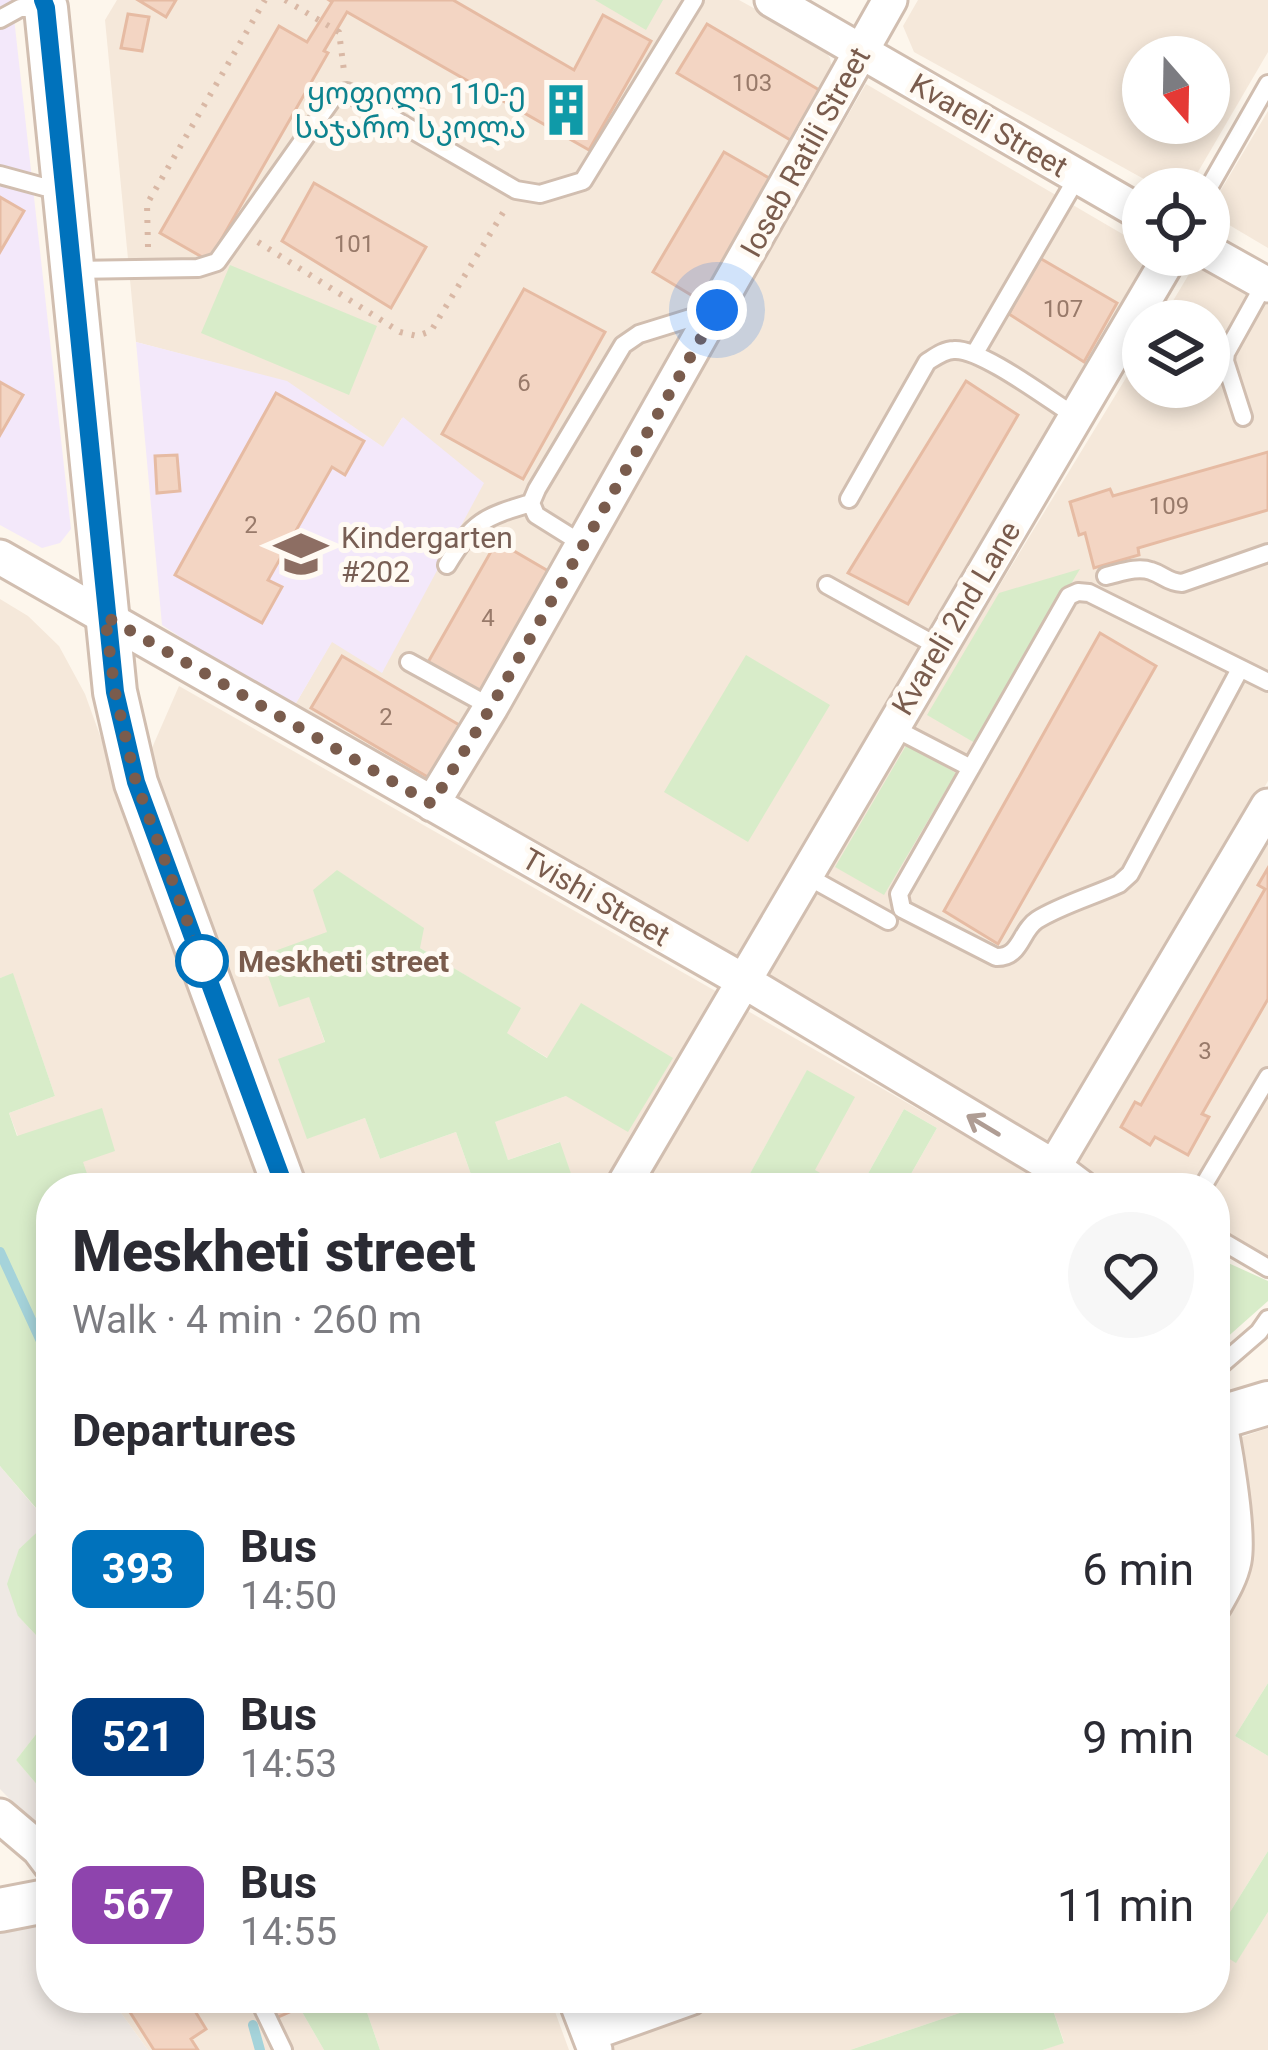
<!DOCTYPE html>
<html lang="en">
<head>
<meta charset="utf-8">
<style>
	body { margin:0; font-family:Roboto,"Noto Sans Georgian",sans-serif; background:#f7f7f7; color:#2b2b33; height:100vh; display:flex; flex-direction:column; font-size:45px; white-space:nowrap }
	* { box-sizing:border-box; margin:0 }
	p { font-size:39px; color:#7c7c81 }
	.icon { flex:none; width:66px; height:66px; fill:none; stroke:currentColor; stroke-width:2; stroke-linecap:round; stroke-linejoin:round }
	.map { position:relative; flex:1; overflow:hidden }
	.drawer { position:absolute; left:36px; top:1173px; width:1194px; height:840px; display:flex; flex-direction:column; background:#fff; border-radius:48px; box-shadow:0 6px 18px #0003 }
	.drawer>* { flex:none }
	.badge { padding:0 24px; border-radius:18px; font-size:42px; line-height:78px }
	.needle { width:78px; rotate:160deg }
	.tools { position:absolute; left:1122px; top:36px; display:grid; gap:24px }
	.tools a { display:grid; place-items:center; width:108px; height:108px; border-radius:50%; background:#fff; box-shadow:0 6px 18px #0003; font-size:60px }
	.you { position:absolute; width:60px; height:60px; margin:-30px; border:9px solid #fff; border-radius:50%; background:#1a73e8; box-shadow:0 0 0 18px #1a73e833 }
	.map>.badge { position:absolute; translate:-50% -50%; box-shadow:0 0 0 6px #fff }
	h2 { padding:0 36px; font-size:45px; line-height:108px }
	.round { display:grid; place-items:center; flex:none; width:126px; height:126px; border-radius:63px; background:#f7f7f7 }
	.headline { display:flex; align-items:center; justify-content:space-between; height:204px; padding:0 36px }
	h1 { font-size:57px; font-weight:800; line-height:90px }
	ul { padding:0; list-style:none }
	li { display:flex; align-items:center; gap:36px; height:168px; padding:0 36px }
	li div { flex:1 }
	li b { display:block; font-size:45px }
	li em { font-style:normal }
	li .badge { min-width:132px; font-weight:700; text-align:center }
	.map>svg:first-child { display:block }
</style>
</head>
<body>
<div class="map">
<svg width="1268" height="2050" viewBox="0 0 1268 2050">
	<rect width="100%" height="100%" fill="#fdf6ec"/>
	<!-- residential -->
	<path fill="#f5e8da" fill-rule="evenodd" d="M117 0H739L821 45 830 58 833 76 441 778 421 785 292 710 332 641 383 672 402 418 384 448 287 382 136 342 105 20Z
		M918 0H1268V52L1188 189H1162L914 52 903 26ZM1143 57H1209V123H1143Z
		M866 84 1143 246V255H1146L1150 270 736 957 453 793Z
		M1268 111V248L1209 213V210Z
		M1195 264 1268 305V781L1050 1153 764 972 1143 350V387H1209V321H1161ZM1077 570 976 743 928 715Z
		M0 599 28 616 59 646 85 694 264 1188H92L82 1162 18 1137 9 1113 55 1096 13 974 0 978Z
		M179 686 719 993 615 1179 602 1188H576L559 1142 508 1160 494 1122 566 1096 581 1004 548 1058 506 1033 520 1008 420 948 327 932 279 1006 309 996 325 1043 308 1138 365 1118 380 1159 456 1132 473 1180 452 1188H299L145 764Z
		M1268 830V1265L1215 1240V1188H1103L1075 1161Z
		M734 1003 1041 1180 1051 1188H903L937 1128 904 1109 860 1188H846L814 1171 807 1071 742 1188H659L637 1174Z
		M1268 1428V1683L1235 1736 1268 1756V1851L1215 1936V1623L1235 1588 1216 1446Z
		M1268 1912V2050H1043L1064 2042 1049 1998H1215V1950L1236 1962Z
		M110 1998H294L324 2050H148Z
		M362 1998H550L569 2050H380Z
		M719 1998H1004L850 2050H612L608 2037Z"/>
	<!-- industrial -->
	<path fill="#efe9e4" d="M0 1466 48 1523 19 1549 18 1616 51 1651V1715L16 1760 51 1801V1841L0 1789Z
		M51 1921V1998H110L148 2050H0V1931Z"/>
	<!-- education -->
	<path fill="#f3e8fa" d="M0 0H12L71 529 60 543 42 548 0 525Z
		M136 342 287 381 383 447 403 417 484 483 382 673 332 642 292 710 162 625Z"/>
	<!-- green -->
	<path fill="#d8ecc9" d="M595 0H663L646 30Z
		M230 265 377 326 349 395 201 333Z
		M1080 569 975 743 927 715 999 593Z
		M746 655 830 705 748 842 664 792Z
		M907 744 956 773 884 895 835 867Z
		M337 870 424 928 420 948 521 1008 507 1033 547 1058 581 1003 673 1058 628 1132 566 1096 495 1122 508 1160 560 1142 576 1188H452L473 1180 456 1132 380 1159 365 1118 307 1139 278 1059 325 1042 309 997 279 1007 261 956 327 932 313 890Z
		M13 973 55 1096 9 1113 17 1136 102 1108 115 1151 83 1162 92 1188H51V1651L18 1616 7 1584 19 1549 48 1522 0 1466V978Z
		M807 1070 855 1097 815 1170 846 1188H742Z
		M904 1109 937 1128 903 1188H860Z
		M1215 1257 1268 1281V1301L1224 1340 1215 1343Z
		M1268 1683V1756L1235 1736Z
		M51 1715V1801L16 1760Z
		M1268 1851V1912L1236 1963 1215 1950V1936Z
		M294 1998H362L380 2050H324Z
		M1004 1998H1049L1064 2043 1043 2050H850Z"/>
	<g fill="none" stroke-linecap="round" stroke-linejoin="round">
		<!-- stream -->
		<path stroke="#a5d3da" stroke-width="10" d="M0 1252 51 1363
			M253 2025 260 2050"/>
	</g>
	<!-- building -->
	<path fill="#f3d5c3" stroke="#e6bba3" stroke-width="3" d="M138 0H176L166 17Z
		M329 0H453L574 70 603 15 651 41 589 150 347 12 324 51 328 53 209 261 160 233 279 26 307 42 332 2Z
		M128 14 149 17 142 51 121 48Z
		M707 24 826 94 797 144 677 73Z
		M724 152 776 182 706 304 653 272Z
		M314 183 426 247 391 308 282 241Z
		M0 197 24 211 0 252Z
		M1038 257 1117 303 1084 362 1009 314Z
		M524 289 605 332 523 479 442 434Z
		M1165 301 1196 318 1194 321H1153Z
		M1143 339V384L1125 370Z
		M966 381 1018 415 908 604 848 573Z
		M0 382 23 395 0 435Z
		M276 393 364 441 345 475 332 467 268 580 282 587 262 623 175 575Z
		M1268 452V510L1138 548 1139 555 1094 568 1085 533 1079 535 1070 502 1110 489 1113 496Z
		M177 455 180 491 157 493 155 456Z
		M497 541 550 572 480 695 427 664Z
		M1100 633 1156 666 998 944 944 911Z
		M342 656 461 726 431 779 311 708Z
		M1268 868V999L1202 1114 1209 1117 1188 1155 1155 1137 1150 1145 1121 1127 1135 1102 1141 1105 1265 889 1258 885Z
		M121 1998H187L206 2029 191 2039 198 2050H154Z
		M268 1998H289L294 2010 276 2018Z"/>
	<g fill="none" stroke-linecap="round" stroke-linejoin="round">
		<!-- service casing -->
		<g stroke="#d1beb0" stroke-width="22">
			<path id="service" d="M0 19 20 8H45
				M0 175 44 187 63 185
				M1208 189 1268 84
				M72 270 198 268 217 262 335 95 347 92 516 190 540 194 583 181 694 0
				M975 353 1078 176
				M1243 417 1225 361 1226 353 1265 283
				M849 499 927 362C935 357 944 350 954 350 981 348 1049 400 1075 416
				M584 545 536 515 531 503 537 489 623 345 639 334 710 312
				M447 565C473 521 484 517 531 503
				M1106 576C1120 573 1137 566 1151 571 1164 575 1167 582 1182 583L1268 553
				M827 585 939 647
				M409 662 491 707
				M1240 669 1130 874 1119 884C1093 896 1061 905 1037 920 1020 931 1021 958 996 957L902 909 899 894 1069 596 1078 592 1089 593 1268 682
				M892 727 971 768
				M805 875 888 921
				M1202 1188 1268 1077
				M1215 1237 1268 1268
				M1215 1370 1259 1332 1268 1319
				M258 1998 283 2050"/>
		</g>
		<!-- minor casing -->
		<g stroke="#d1beb0" stroke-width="39">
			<path id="minor" d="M772 0 1143 214
				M1209 252 1268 285
				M0 557 742 980 1054 1167 1082 1188
				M432 804 491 707 890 0
				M1054 1167 1268 806
				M622 1188 1171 255
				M1215 1402C1223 1435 1240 1530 1234 1561 1231 1576 1223 1590 1215 1604
				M0 1816 39 1849 51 1865
				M575 1998 595 2050
				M589 2034 690 1998"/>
		</g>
		<!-- tertiary casing -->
		<g stroke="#d1beb0" stroke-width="48">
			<path id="tertiary" d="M43 0 46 8 115 692 136 783 285 1188
				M1215 1419 1268 1403
				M0 1910 51 1900"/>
		</g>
		<!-- path -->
		<path stroke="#d9b8a5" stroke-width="6" stroke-dasharray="3 9" stroke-linecap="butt" d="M285 0 339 32 344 71
			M258 242 400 332 417 336 431 331 504 211
			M148 247 147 204 265 0"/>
		<!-- service -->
		<use href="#service" stroke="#fff" stroke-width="16"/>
		<!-- minor -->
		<use href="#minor" stroke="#fff" stroke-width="33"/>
		<!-- tertiary -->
		<use href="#tertiary" stroke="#fff" stroke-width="42"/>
	</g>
	<!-- one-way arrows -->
	<defs><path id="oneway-shaft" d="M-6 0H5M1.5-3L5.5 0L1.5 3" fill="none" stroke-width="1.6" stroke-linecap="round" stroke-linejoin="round" transform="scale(3)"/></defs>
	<use stroke="#af9d94" href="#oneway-shaft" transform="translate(983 1125) rotate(-149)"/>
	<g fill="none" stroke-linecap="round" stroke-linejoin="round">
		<!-- line casing -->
		<g stroke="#fff" stroke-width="27">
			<path id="line" d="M43 0 46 8 115 692 136 782 285 1188"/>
		</g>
		<!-- line -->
		<use href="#line" stroke="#0072bc" stroke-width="18"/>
		<!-- walk -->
		<path stroke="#7a5c4d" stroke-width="12" stroke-dasharray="0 21.6" d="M202 961 136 782 115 692 105 616 432 804 491 707 717 310"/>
	</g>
	<!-- icons -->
	<defs>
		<g id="building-bare" transform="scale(4.14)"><path d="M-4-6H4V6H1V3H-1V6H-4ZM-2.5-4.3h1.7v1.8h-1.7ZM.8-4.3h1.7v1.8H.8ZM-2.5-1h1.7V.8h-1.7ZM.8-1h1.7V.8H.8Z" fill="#0f9aa8" stroke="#fffaf3" stroke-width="2.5" paint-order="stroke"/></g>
		<g id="school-bare" transform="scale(4.14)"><path d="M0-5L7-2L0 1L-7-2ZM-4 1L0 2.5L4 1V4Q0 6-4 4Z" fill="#8d6e63" stroke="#fffaf3" stroke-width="2.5" paint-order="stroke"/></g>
	</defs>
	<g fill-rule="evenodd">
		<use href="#building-bare" x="566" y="110"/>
		<use href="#school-bare" x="301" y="554"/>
	</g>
	<!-- markers -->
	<circle fill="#fff" stroke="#0072bc" stroke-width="6" cx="202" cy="961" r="24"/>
	<g text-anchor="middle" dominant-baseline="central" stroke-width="10" stroke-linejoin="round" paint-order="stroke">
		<!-- number labels -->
		<g font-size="24" fill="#987a6a">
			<text x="752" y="83">103</text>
			<text x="354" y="244">101</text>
			<text x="1063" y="309">107</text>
			<text x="524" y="383">6</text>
			<text x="1169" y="506">109</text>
			<text x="251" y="525">2</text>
			<text x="488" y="618">4</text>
			<text x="386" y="717">2</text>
			<text x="1205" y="1051">3</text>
		</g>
		<!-- culture labels -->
		<g font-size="30" fill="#0d838f" stroke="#fffaf3" text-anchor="end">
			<text x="526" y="93">ყოფილი 110-ე<tspan x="526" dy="34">საჯარო სკოლა</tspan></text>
		</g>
		<!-- street labels -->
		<g font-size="30" fill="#7a5c4d" stroke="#fffaf3">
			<text transform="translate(989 125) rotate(30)">Kvareli Street</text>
			<text transform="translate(805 152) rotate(-61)">Ioseb Ratili Street</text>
			<text transform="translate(956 618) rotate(-59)">Kvareli 2nd Lane</text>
			<text transform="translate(596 897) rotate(30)">Tvishi Street</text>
		</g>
		<!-- education labels -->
		<g font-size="30" fill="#785e54" stroke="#fffaf3" text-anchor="start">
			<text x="341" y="537">Kindergarten<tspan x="341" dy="34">#202</tspan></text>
		</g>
		<!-- stop labels -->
		<g font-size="30" font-weight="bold" fill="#7a5c4d" stroke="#fffaf3" text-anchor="start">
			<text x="238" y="961">Meskheti street</text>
		</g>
	</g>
</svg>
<div class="tools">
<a><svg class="needle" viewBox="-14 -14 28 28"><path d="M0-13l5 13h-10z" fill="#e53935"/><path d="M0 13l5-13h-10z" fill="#7c7c81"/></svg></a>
<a><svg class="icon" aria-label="locate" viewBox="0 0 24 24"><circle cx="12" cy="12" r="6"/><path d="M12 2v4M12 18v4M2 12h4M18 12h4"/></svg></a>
<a><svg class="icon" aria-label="layers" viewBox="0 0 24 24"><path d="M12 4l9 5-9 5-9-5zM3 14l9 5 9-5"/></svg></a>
</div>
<div class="you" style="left:717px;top:310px"></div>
<section class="drawer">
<div class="headline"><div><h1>Meskheti street</h1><p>Walk · 4 min · 260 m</p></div><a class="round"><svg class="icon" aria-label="heart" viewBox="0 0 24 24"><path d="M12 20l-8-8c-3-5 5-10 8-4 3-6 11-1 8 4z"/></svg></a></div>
<h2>Departures</h2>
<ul>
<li><span class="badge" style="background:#0072bc;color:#fff">393</span><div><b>Bus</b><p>14:50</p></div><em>6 min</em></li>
<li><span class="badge" style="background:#003b80;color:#fff">521</span><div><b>Bus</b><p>14:53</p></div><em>9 min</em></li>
<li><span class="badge" style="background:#8e44ad;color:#fff">567</span><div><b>Bus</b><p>14:55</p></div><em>11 min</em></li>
</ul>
</section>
</div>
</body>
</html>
